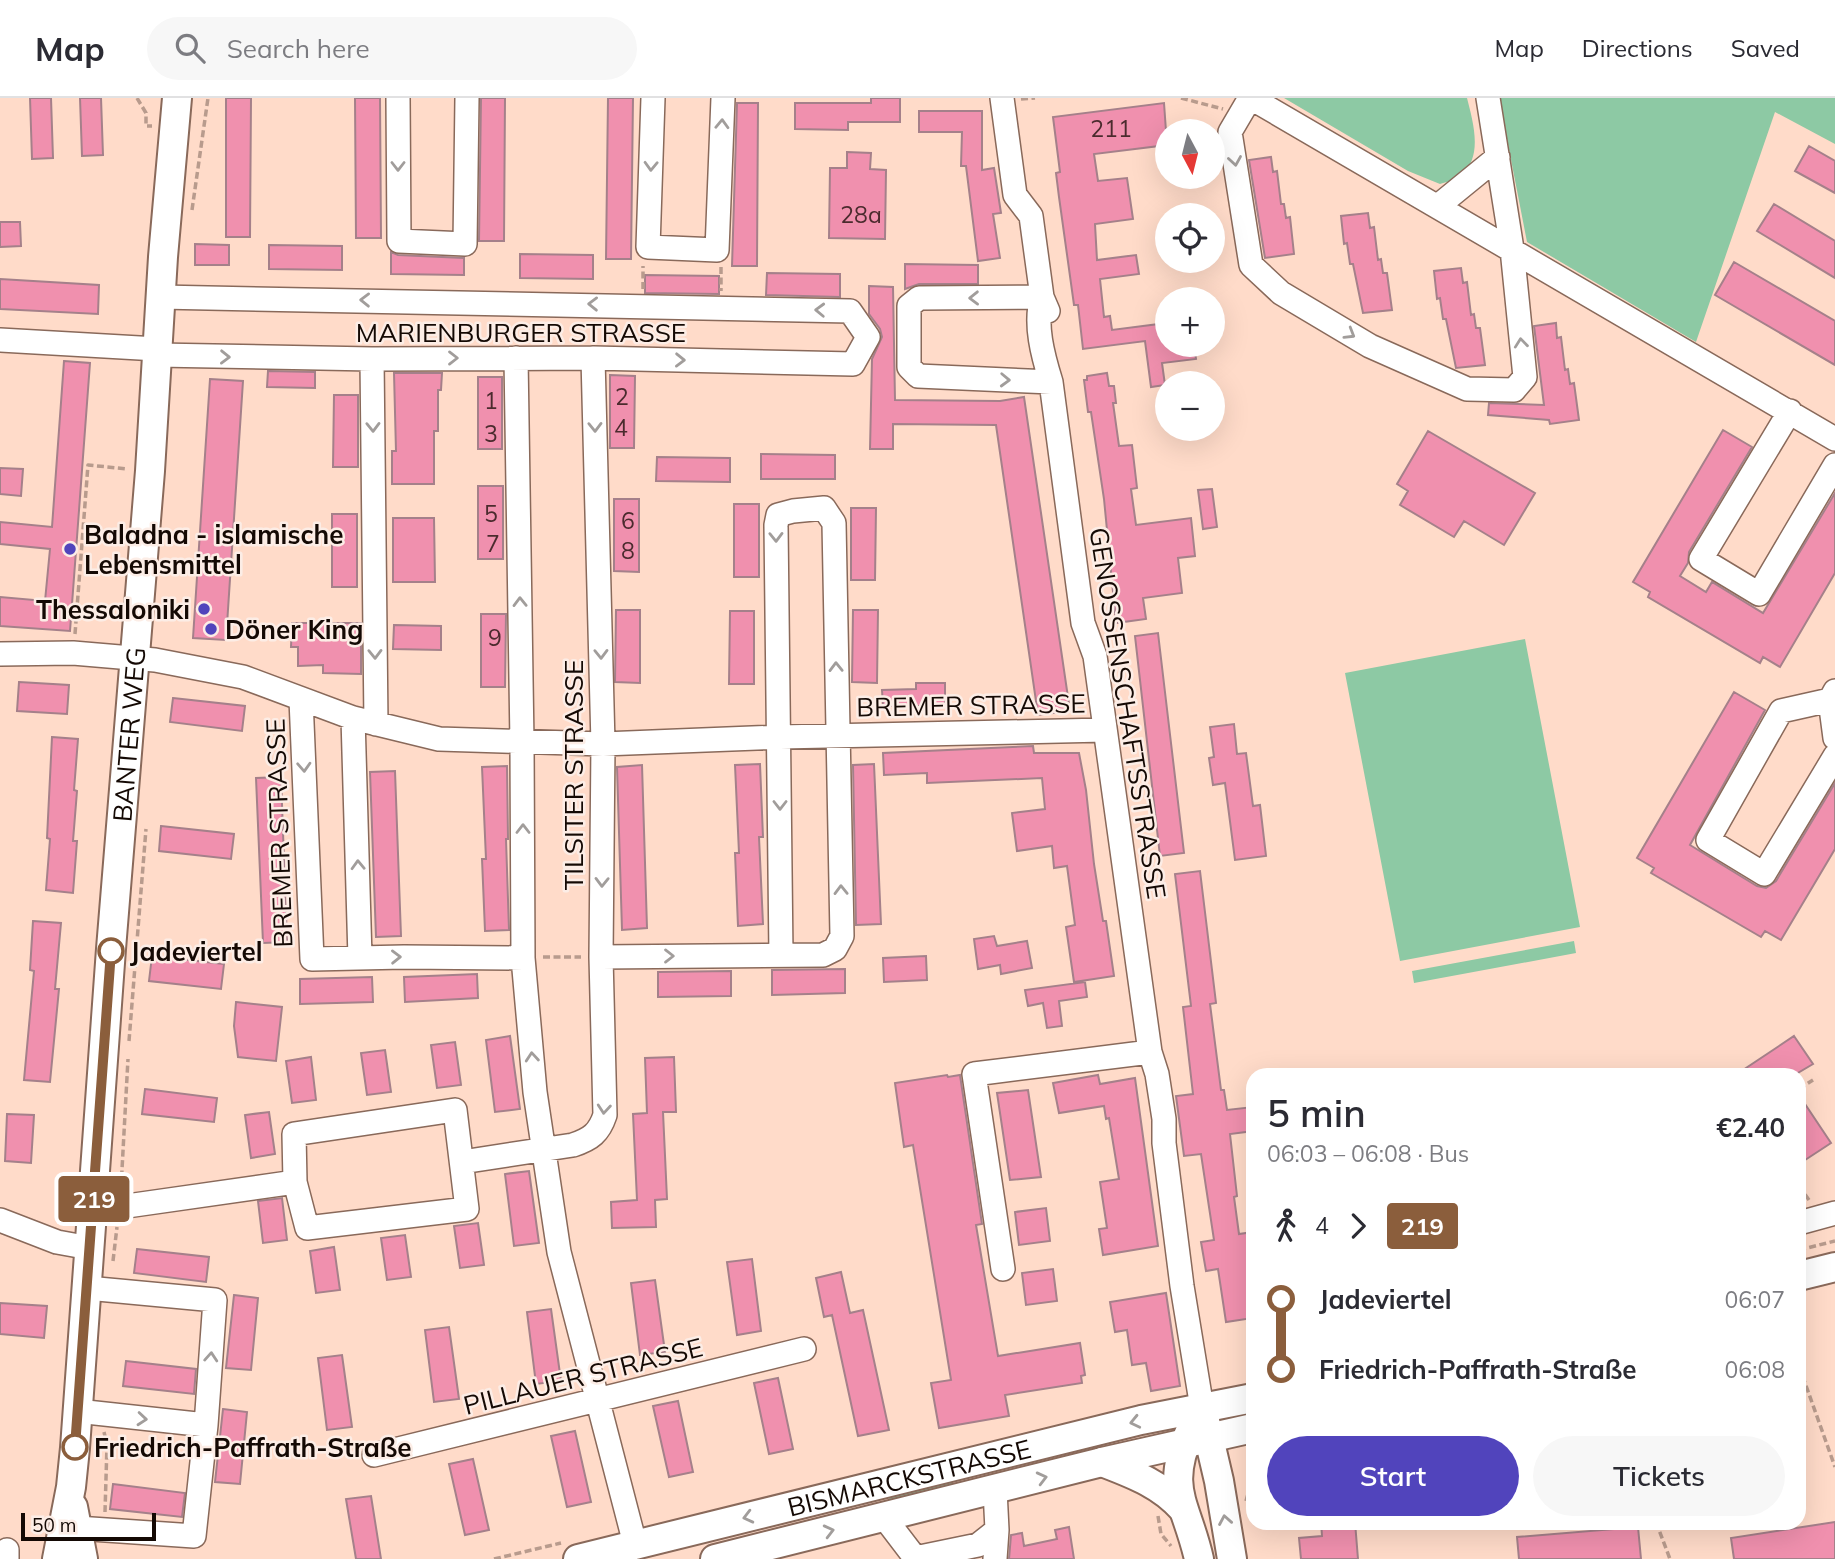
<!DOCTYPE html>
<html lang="en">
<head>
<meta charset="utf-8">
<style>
	body { margin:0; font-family:Mulish,sans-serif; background:#f7f7f7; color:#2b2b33; height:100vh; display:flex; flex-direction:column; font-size:26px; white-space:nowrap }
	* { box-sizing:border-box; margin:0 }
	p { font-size:23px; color:#7c7c81 }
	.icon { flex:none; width:38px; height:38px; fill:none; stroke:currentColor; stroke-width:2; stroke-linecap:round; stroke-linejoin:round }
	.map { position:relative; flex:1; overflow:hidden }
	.side { position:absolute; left:1246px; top:970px; width:560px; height:462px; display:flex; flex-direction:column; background:#fff; border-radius:21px; box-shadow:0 7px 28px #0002 }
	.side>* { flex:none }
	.badge { padding:0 14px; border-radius:5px; font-size:24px; line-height:46px }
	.needle { width:46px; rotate:173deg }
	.buttons { position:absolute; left:1155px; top:21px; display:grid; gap:14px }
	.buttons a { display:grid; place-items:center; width:70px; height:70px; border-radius:50%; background:#fff; box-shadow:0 7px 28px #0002; font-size:35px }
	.scale { position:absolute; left:21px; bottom:18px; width:135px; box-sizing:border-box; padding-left:7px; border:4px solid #140904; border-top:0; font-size:19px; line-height:24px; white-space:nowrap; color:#140904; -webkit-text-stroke:5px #fcede6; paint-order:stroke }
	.map>.badge { position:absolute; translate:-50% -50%; box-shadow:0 0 0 4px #fff }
	.legs { display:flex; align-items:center; gap:10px; height:77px; padding:0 21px; font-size:23px }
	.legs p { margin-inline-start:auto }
	.headline { display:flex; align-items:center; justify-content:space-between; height:119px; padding:0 21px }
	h1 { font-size:38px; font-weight:600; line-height:52px }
	.primary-button { display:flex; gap:14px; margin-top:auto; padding:14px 21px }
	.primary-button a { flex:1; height:80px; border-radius:42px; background:#5144bc; color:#fff; font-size:28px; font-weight:600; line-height:80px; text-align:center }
	.primary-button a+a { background:#f7f7f7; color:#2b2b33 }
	ul { padding:0 21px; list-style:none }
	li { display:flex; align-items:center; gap:24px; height:70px; font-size:26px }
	li i { display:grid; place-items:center; width:10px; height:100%; margin:0 9px; background:currentColor }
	li i::after { content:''; width:18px; height:18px; margin:-9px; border:5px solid; border-radius:50%; background:#fff }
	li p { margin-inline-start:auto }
	li:first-child i { background:linear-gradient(#0000 50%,currentColor 0) }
	li:last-child i { background:linear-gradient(currentColor 50%,#0000 0) }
	header { display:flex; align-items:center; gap:42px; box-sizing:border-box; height:98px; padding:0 35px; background:#fff; border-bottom:2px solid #e1e1e2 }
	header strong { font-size:33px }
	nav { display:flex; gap:38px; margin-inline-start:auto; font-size:24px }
	.search { width:490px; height:63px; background:#f7f7f7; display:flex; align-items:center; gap:18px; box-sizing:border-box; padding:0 24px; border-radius:38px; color:#7c7c81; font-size:26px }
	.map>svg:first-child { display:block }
</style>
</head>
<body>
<header>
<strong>Map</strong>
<div class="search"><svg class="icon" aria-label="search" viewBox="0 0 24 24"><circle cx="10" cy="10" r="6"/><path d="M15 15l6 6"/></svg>Search here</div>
<nav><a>Map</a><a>Directions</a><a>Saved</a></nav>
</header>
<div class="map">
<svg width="1835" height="1461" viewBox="0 0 1835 1461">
	<rect width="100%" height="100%" fill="#ffdbc9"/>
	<!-- green -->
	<path fill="#8dc9a4" d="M1284 0H1467C1473 24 1484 60 1460 78 1455 82 1446 84 1440 86L1408 73Z
		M1499 0H1835V46L1775 14 1696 244 1527 144Z
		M1525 541 1580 829 1400 863 1345 575Z
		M1574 843 1576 855 1414 885 1412 873Z
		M952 1380 953 1386 891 1407 888 1396Z"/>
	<!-- building -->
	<path fill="#f090ae" stroke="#a5808a" stroke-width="2" d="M30 0H51L53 60 32 61Z
		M80 0H101L103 57 82 58Z
		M226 0H251L250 139H226Z
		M355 0H380L381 140H356Z
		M481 0H505L504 143H479Z
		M608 0H633L631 161H606Z
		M871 0H900V24H848V32L795 31V5H871Z
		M737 5H758L757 168H732Z
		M1164 5 1167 47 1094 56 1098 83 1127 80 1133 121 1095 126 1097 162 1136 157 1139 176 1100 181 1104 219 1110 218 1112 232 1167 225V247H1194L1196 261 1162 265 1165 287 1151 289 1145 243 1083 251 1078 207H1074L1059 99 1056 75 1060 74 1053 19Z
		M919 13H982V72L994 70 1001 115 993 116 1000 160 978 163 966 68H961L962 34H919Z
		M1809 48 1835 63V95L1795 73Z
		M847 54 871 55 870 71 886 72 885 141 829 140 830 70H847Z
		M1271 59 1273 74 1277 73 1281 106H1284L1286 120 1290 119 1294 156 1265 160 1249 62Z
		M1774 106 1835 143V180L1757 133Z
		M1368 115 1370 130 1374 129 1378 162 1381 161 1383 175H1387L1392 212 1363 215 1353 166H1350L1347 145 1344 146 1341 118Z
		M0 124H20L21 148 0 149Z
		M195 146 229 147V167H195Z
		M269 147 342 148V172L269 171Z
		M391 154 398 157 464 160V177L391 176Z
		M520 156 593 157V181L520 180Z
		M1734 164 1835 223V267L1715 197Z
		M905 166 978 167V186H919L905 191Z
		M1461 170 1463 185 1467 184 1471 217 1474 216 1476 230H1480L1485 267 1456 270 1446 221H1443L1440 200 1437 201 1434 173Z
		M767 175 840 176V199L766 197Z
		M645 177 719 178V196L645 195Z
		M0 181 99 187 98 216 0 211Z
		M869 188 893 189 895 302 1000 303 1024 299 1070 613 1038 617 996 327 893 326V351H870L872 261 882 239 880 231 869 216Z
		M1556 225 1557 240 1561 239 1565 272 1568 271 1570 286 1574 285 1579 322 1550 326 1549 322 1488 317 1489 305 1544 307 1534 228Z
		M64 263 90 265 70 533 0 528V499L45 503 50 451 0 446V424L52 429Z
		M268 273 315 274V290L267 289Z
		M394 275H442L441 292H438V333H434V386H392V353H396Z
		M1107 275 1109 288H1114L1116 305H1113L1119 348 1132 347 1137 390 1131 391 1136 427 1191 420 1195 458 1178 460 1182 495 1143 500 1146 521 1116 525 1104 401 1091 314H1088L1084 282H1087V278Z
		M610 277 635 278 634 350H610Z
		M478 279H502V351H478Z
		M210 281 243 283 226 542 193 540Z
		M334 297H358V369H333Z
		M1723 332 1752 349 1689 454 1688 465 1680 478 1706 494 1712 484 1763 515 1835 395V475L1780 569 1763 559 1760 565 1648 499 1650 494 1633 484Z
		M1428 333 1535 395 1504 447 1464 423 1454 439 1400 407 1408 393 1397 386Z
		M761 356 835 357V381H761Z
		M657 359 730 360V384L656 383Z
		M0 370 23 371 21 398 0 396Z
		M478 388H503V461H478Z
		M1212 391 1217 429 1203 431 1198 392Z
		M614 401H639V474L614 473Z
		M734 406H759V479H734Z
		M851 410H876L875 482H851Z
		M332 416H357V489H332Z
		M393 420H434L435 484H393Z
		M616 512H640V585L615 584Z
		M853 512H878L877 585 852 584Z
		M730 513H754V586H729Z
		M481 516H506L505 589H481Z
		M292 525H361V576L323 575V567L298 568V549H291Z
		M394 527 441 528V552L393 551Z
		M1158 535 1184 755 1160 758 1135 538Z
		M19 584 69 587 67 616 17 613Z
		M916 585H945V608H883L882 592 916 591Z
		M1734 594 1765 612 1690 747 1757 788 1766 790 1776 783 1835 685V751L1781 842 1765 833 1761 839 1651 775 1654 770 1637 760Z
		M173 600 245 608 242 633 170 624Z
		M1234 626 1237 656 1246 655 1253 708 1260 707 1266 758 1235 762 1225 685 1213 687 1209 660 1214 659 1210 629Z
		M52 639 78 641 74 692 77 693 73 743H77L73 795 46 792 50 741 47 740Z
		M1033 648 1034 655H1079L1086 692 1094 766 1103 823H1106L1114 878 1074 884 1066 829 1075 827 1067 768 1054 770 1052 748 1017 753 1012 715 1045 711 1042 680 927 685V675L884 677 883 655Z
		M760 666 763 739H759L763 826 738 828 735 755H739L735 667Z
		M874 666 881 826 856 827 853 667Z
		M642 667 647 830 622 832 617 669Z
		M507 668 508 741H506L509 832 485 833 482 761H486L482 669Z
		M395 673 401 838 376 839 370 674Z
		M281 679 287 844 263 845 256 680Z
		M161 728 234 736 231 761 159 753Z
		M1200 773 1216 905 1210 906 1221 992H1224L1227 1012 1253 1009V1033L1230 1036 1237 1098 1234 1099 1239 1136 1253 1134V1220L1226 1224 1218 1171 1206 1173 1201 1144 1214 1142 1201 1056 1184 1058 1176 998 1193 996 1183 909 1191 908 1175 776Z
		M33 823 61 825 55 891H59L50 984 24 982 34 873 30 872Z
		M994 838 997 848 1027 843 1032 870 1001 876 1000 867 978 871 974 841Z
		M152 858 224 866 221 891 149 883Z
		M926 858 927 882 884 884 883 860Z
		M845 871V895L772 897V872Z
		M731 873V898L658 899V874Z
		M477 876 478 900 405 904 404 879Z
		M372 879 373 904 300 906V881Z
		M1085 884 1087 899 1059 903 1062 928 1047 930 1043 905 1028 908 1025 892Z
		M236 904 282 909 276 963 238 959 234 928Z
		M510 938 520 1011 495 1014 486 942Z
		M1794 938 1813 966 1796 976H1737Z
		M455 944 461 987 437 990 431 947Z
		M385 952 391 994 367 997 361 955Z
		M311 959 316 1002 292 1005 286 963Z
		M674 959 676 1014H663L667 1101 655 1102 656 1129 612 1130 611 1104 637 1102 633 1016 647 1015 645 960Z
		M947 977 948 979 960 977 982 1126 976 1127 998 1258 1080 1245 1085 1277 1081 1278 1082 1285 1005 1297 1009 1318 939 1330 931 1285 951 1282 913 1047 904 1049 895 985Z
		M1098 977 1100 986 1135 980 1158 1148 1103 1157 1099 1131 1107 1130 1100 1084 1119 1081 1109 1020 1106 1021 1104 1008 1059 1015 1053 985Z
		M145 991 217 1000 214 1024 142 1016Z
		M1028 992 1041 1079 1010 1082 997 995Z
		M1799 997 1831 1045 1799 1066Z
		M269 1014 275 1056 251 1060 245 1017Z
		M7 1016 34 1017 31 1065 5 1063Z
		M529 1073 539 1145 514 1148 505 1076Z
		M282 1100 287 1142 263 1145 258 1103Z
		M1046 1110 1050 1143 1019 1147 1015 1114Z
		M478 1125 484 1167 460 1170 454 1128Z
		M405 1137 411 1179 387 1182 381 1140Z
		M334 1149 340 1192 316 1195 310 1153Z
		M137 1151 209 1159 206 1184 134 1175Z
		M752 1161 761 1233 737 1237 727 1164Z
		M1053 1171 1057 1203 1026 1207 1022 1175Z
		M841 1174 850 1215 863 1212 889 1332 858 1338 832 1217 824 1219 816 1180Z
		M655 1182 665 1254 640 1257 631 1185Z
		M1166 1195 1180 1288 1151 1293 1146 1265 1132 1267 1127 1232 1115 1234 1110 1204Z
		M234 1197 258 1200 251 1272 226 1270Z
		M0 1205 47 1208 44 1240 0 1236Z
		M551 1211 561 1283 536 1286 527 1214Z
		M449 1229 459 1301 434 1304 425 1232Z
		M342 1257 352 1329 327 1332 318 1260Z
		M126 1263 196 1271 194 1296 123 1288Z
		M778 1280 793 1351 769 1356 754 1285Z
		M678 1303 693 1374 669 1379 653 1308Z
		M223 1311 247 1314 240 1386 215 1384Z
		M575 1333 591 1404 567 1409 551 1338Z
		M473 1361 489 1432 465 1437 449 1366Z
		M113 1386 185 1395 182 1419 110 1411Z
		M371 1398 381 1461H356L346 1401Z
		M1321 1424H1355L1358 1461H1301L1299 1440 1322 1438Z
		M1835 1424V1461H1734L1731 1440Z
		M1069 1429 1074 1461H1009L1011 1437 1022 1435 1024 1448 1057 1441 1055 1432Z
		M1638 1429 1641 1461H1519L1517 1439Z"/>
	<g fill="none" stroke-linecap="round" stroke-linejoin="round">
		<!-- minor casing -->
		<g stroke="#89695a" stroke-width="26">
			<path id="minor" d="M398 0 399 143 465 146 467 0
				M653 0 648 149 717 152 723 0
				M1002 0 1015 97 1031 118 1042 199 1048 213
				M1250 0 1230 34 1251 167 1281 195 1370 248 1467 291 1514 292 1525 279 1512 151 1488 0
				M1251 0 1835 341
				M1438 108 1498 59
				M1042 199C1034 226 1043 258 1051 284L1083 525 1095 558 1150 954 1157 976 1164 1021V1045L1182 1188 1202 1310
				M1042 199 919 200 909 208V269L918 278 1051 284
				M0 242 157 251
				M157 257 372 261 593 260 853 266 868 239 850 213 160 199
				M516 260 522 645 523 860 535 994 559 1154 635 1446
				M372 261 376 626
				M1790 313 1701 461 1759 496 1835 367
				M0 556 73 555 155 562 243 579 353 620 439 641 603 646 780 639 1105 632
				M1835 593 1830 602 1835 640
				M301 601 312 861 404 859 523 860
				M1830 602 1781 613 1708 742 1764 776 1835 658
				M353 620 360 860
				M601 859 823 857 835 851 842 838 834 425 824 410 793 413 778 417 776 427 781 857
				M455 1012 467 1111 307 1130 295 1084 294 1036Z
				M462 1064 573 1047C591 1041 599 1035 605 1017L601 859 603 646 593 260
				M94 1109H120L295 1084
				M0 1122 57 1144 90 1150
				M1799 1125 1835 1115
				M1003 1171 974 976 1150 954
				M77 1313 206 1327
				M374 1357 804 1251
				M884 1419 916 1461
				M62 1429 194 1438 206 1327 215 1202 87 1190
				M915 1460 978 1447 997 1432
				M7 1461V1452
				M995 1461 997 1432 995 1392"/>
		</g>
		<!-- major casing -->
		<g stroke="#89695a" stroke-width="32">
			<g id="major">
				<path d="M1799 1178 1835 1169"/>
				<path d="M1205 1323 1219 1383 1232 1461"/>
				<path d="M1191 1331C1164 1391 1186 1404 1199 1461"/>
				<path d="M1102 1364C1133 1376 1161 1386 1183 1411"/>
				<path d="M73 1409 83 1461"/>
				<path id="s1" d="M57 1461 71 1389 75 1350 111 851 150 373 163 159 177 0"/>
				<path id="s2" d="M578 1461 1141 1322 1253 1300"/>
				<path d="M715 1461 1102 1364 1253 1330"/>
			</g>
		</g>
		<!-- path -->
		<path stroke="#b89b8d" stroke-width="3.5" stroke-dasharray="7 3.5" stroke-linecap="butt" d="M137 0 146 15V28H152
			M1181 0 1223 11
			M1021 1 1035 0
			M192 112 208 0
			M721 169V193
			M643 191V168
			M75 536 88 367 128 371
			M543 859H581
			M129 943 146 731
			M1799 991 1813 982
			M1799 1088 1809 1102
			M121 1090 128 961
			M1799 1152 1835 1143
			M113 1163 117 1129
			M1799 1268 1835 1369
			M104 1334 107 1347 105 1414
			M1246 1403 1253 1378
			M1158 1418 1161 1436 1171 1448
			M1656 1424 1670 1461
			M494 1461 561 1445"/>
		<!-- minor -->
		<use href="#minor" stroke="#fff" stroke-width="23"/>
		<!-- major -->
		<use href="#major" stroke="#fff" stroke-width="28"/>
	</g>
	<!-- one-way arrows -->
	<defs><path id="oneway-chevron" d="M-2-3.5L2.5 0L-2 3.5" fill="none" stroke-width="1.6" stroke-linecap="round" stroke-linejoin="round" transform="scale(1.75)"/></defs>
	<g stroke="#a19d9b">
		<use href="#oneway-chevron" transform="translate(722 26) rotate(-88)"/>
		<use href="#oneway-chevron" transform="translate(1235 63) rotate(81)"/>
		<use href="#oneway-chevron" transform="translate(398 68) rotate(90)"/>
		<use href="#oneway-chevron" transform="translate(651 68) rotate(92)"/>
		<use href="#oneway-chevron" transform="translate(974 200) rotate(179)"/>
		<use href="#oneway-chevron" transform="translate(365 202) rotate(-179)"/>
		<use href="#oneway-chevron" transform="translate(593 206) rotate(-179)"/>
		<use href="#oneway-chevron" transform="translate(820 212) rotate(-178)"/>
		<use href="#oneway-chevron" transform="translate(1350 236) rotate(31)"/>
		<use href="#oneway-chevron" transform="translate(1521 245) rotate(-96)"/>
		<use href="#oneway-chevron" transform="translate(225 259) rotate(1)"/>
		<use href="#oneway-chevron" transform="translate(453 260)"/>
		<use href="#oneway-chevron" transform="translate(680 262) rotate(1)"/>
		<use href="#oneway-chevron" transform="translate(1005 282) rotate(2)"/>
		<use href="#oneway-chevron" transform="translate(373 329) rotate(89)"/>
		<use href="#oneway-chevron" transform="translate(595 329) rotate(89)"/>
		<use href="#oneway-chevron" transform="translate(776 439) rotate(89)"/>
		<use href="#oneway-chevron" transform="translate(520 504) rotate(-91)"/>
		<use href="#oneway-chevron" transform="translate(375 556) rotate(89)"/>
		<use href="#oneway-chevron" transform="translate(601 556) rotate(89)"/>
		<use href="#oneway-chevron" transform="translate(836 569) rotate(-91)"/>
		<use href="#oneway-chevron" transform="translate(304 669) rotate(87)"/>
		<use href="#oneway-chevron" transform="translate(780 707) rotate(90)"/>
		<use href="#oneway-chevron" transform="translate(523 731) rotate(-90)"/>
		<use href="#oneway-chevron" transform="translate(358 767) rotate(-92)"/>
		<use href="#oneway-chevron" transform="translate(602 784) rotate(91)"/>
		<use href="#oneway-chevron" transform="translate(841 792) rotate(-91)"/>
		<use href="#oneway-chevron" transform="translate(669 858)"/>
		<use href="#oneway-chevron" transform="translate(396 859) rotate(-1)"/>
		<use href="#oneway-chevron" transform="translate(532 959) rotate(-95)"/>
		<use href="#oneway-chevron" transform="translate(604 1011) rotate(95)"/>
		<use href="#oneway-chevron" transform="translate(211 1259) rotate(-86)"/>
		<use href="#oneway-chevron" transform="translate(142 1321) rotate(5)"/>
		<use href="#oneway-chevron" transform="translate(1135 1324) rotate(167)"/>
		<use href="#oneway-chevron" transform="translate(1042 1380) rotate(-14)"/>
		<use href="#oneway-chevron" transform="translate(748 1419) rotate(166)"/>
		<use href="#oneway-chevron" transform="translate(1225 1422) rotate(-100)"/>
		<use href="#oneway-chevron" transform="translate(829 1433) rotate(-14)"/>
	</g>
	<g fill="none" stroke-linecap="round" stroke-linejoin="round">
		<!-- line-1 casing -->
		<g stroke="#fff" stroke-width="16">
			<path id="line-1" d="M75 1349 111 853"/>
		</g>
		<!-- line-1 -->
		<use href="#line-1" stroke="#8b5e3c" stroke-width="10"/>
	</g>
	<!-- markers -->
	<g fill="#5144bc" stroke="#fcede6" stroke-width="2.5">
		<circle cx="70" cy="451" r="7"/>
		<circle cx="204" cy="511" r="7"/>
		<circle cx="211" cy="531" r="7"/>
	</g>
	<g fill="#fff" stroke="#8b5e3c" stroke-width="3.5">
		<circle cx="111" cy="853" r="12"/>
		<circle cx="75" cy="1349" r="12"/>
	</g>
	<g text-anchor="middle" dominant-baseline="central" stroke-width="5" stroke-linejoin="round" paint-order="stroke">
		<!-- number labels -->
		<g font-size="23" fill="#4b2b2e">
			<text x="1111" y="30">211</text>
			<text x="861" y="116">28a</text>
			<text x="622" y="298">2</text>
			<text x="491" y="302">1</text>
			<text x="621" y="329">4</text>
			<text x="491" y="335">3</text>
			<text x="491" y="415">5</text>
			<text x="628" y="422">6</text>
			<text x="493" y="445">7</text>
			<text x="628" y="452">8</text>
			<text x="495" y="539">9</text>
		</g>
		<!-- street labels -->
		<g font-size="26" fill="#140904" stroke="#fcede6">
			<text x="521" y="234">MARIENBURGER STRASSE</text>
			<text transform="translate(971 607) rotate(-1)">BREMER STRASSE</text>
			<text transform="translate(1128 615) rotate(81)">GENOSSENSCHAFTSSTRASSE</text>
			<text stroke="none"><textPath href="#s1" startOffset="828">BANTER WEG</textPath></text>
			<text transform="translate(573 677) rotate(-90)">TILSITER STRASSE</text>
			<text transform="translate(279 735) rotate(-92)">BREMER STRASSE</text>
			<text transform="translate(583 1278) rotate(-14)">PILLAUER STRASSE</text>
			<text stroke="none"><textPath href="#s2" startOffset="341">BISMARCKSTRASSE</textPath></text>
		</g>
		<!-- poi labels -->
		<g font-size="26" font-weight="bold" fill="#140904" stroke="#fcede6" text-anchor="start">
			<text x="84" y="436">Baladna - islamische<tspan x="84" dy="30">Lebensmittel</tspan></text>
			<text x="190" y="511" text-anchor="end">Thessaloniki</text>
			<text x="225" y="531">Döner King</text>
		</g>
		<!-- stop labels -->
		<g font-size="26" font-weight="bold" fill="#140904" stroke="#fcede6" text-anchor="start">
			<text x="130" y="853">Jadeviertel</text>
			<text x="94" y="1349">Friedrich-Paffrath-Straße</text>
		</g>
	</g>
</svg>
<div class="buttons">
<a><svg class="needle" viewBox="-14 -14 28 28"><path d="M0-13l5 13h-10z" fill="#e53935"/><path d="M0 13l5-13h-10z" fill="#7c7c81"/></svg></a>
<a><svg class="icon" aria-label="locate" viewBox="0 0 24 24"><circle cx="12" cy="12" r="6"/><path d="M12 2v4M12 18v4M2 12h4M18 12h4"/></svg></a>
<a>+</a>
<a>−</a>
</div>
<div class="scale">50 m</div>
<b class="badge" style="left:94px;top:1101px;background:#8b5e3c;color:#fff">219</b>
<section class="side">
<div class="headline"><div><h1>5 min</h1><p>06:03 – 06:08 · Bus</p></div><b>€2.40</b></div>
<div class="legs"><svg class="icon" aria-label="walk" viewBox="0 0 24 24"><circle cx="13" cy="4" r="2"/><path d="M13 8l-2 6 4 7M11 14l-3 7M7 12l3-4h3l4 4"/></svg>4<svg class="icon" aria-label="forward" viewBox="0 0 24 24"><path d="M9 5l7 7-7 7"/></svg><b class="badge" style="background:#8b5e3c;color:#fff">219</b></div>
<ul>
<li><i style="color:#8b5e3c"></i><b>Jadeviertel</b><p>06:07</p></li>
<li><i style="color:#8b5e3c"></i><b>Friedrich-Paffrath-Straße</b><p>06:08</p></li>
</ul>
<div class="primary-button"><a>Start</a><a>Tickets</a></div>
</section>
</div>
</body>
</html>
